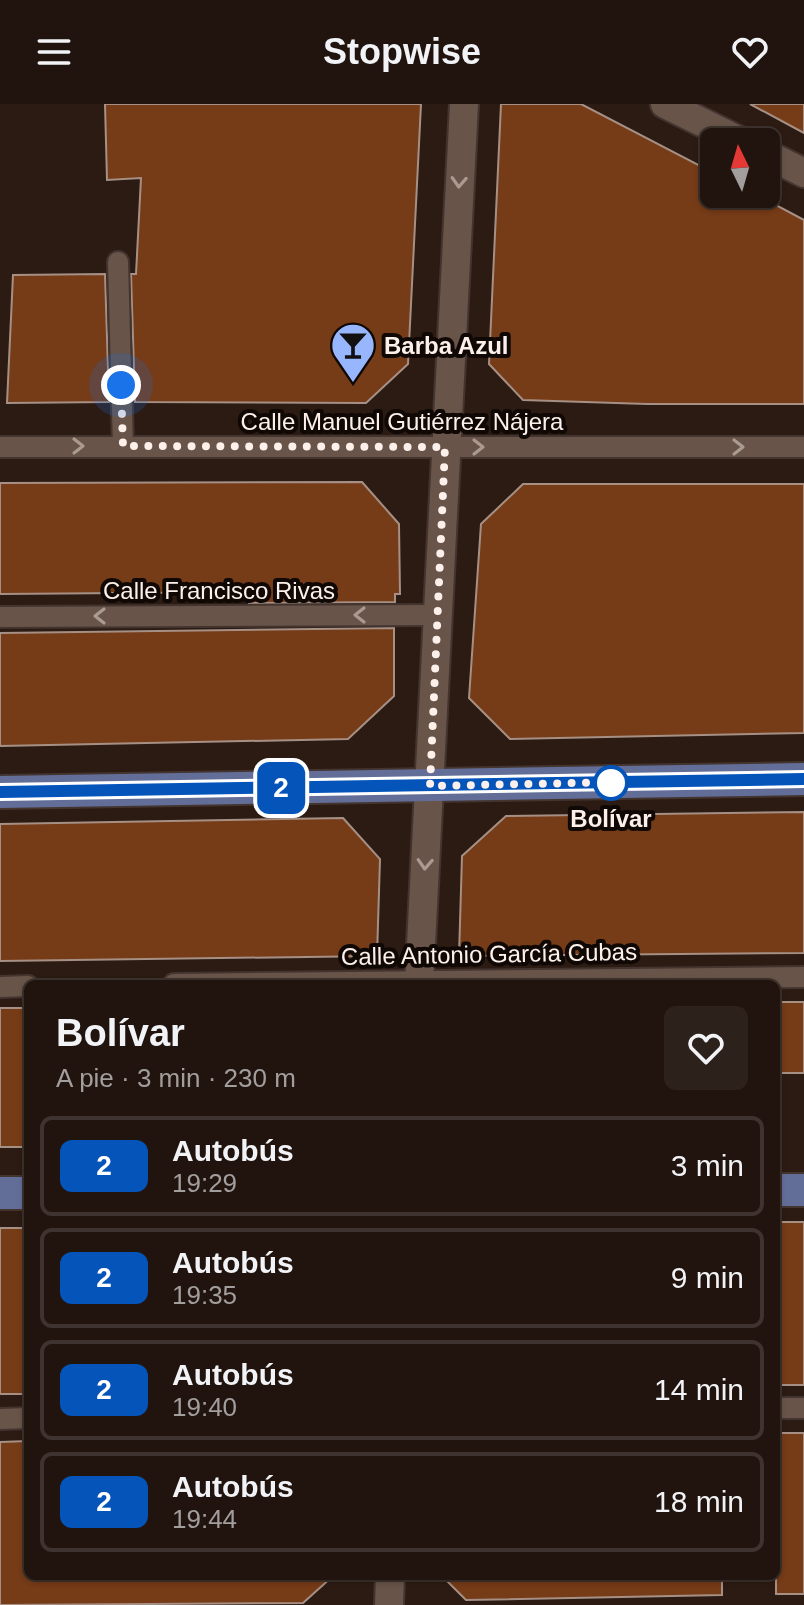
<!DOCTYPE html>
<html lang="es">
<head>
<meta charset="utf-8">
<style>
	body { margin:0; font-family:Arial,sans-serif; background:#2d211c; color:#f1f3f6; height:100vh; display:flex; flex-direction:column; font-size:30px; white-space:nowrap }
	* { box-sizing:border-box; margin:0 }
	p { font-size:26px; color:#a29e9e }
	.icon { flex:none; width:44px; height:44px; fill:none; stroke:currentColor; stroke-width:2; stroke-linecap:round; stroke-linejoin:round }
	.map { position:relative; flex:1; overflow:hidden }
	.drawer { position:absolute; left:24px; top:876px; width:756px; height:600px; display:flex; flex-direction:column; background:#21140e; border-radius:12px; box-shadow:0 2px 6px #0004,0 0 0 2px #3e332e }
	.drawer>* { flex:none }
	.badge { padding:0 16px; border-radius:12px; font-size:28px; line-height:52px }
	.needle { width:52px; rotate:355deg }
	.tools { position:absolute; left:700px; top:24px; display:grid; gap:16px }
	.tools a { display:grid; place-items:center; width:80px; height:80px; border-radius:12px; background:#21140e; box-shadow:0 2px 6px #0004,0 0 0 2px #3e332e; font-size:40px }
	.you { position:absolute; width:40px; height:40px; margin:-20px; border:6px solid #fff; border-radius:50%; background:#1a73e8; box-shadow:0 0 0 12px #1a73e833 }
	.map>.badge { position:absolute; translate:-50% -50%; box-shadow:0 0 0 4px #fff }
	.round { display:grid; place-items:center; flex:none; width:84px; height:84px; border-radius:12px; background:#2d211c }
	.headline { display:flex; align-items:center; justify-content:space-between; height:136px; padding:0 32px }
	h1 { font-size:38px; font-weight:700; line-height:60px }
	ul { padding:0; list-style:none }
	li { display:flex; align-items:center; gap:24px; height:100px; margin:0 16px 12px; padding:0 16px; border:4px solid #3e332e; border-radius:12px }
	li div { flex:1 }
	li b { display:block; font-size:30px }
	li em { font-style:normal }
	li .badge { min-width:88px; font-weight:700; text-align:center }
	header { display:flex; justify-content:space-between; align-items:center; height:104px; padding:0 32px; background:#21140e; font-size:36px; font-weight:700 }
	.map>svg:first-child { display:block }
</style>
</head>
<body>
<header><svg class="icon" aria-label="menu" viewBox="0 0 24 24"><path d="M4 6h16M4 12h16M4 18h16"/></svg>Stopwise<svg class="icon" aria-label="heart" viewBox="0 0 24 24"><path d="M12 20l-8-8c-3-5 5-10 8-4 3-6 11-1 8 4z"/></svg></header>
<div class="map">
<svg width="804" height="1501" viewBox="0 0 804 1501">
	<rect width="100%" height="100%" fill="#2c1b12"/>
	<!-- building -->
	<path fill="#763b17" stroke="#a69085" stroke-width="2" d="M105 0H421L408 260 366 299 135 298 131 170H136L141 74 107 76Z
		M501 0H581L714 69V90H755L804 116V300H647L523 296 489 260Z
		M750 0H804V29Z
		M105 170 109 298 7 299 13 171Z
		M362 378 399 420 400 490H395V498L249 499V488L0 490V379Z
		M523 380H804V629L510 635 469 594 481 420Z
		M394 524V592L348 635 0 642V529Z
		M804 708V849L459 852 462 752 506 712Z
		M343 714 380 755 377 852 0 857V720Z
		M776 898H804V969H776Z
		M0 904H28V1043H0Z
		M776 1118H804V1281H776Z
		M0 1124H28V1290H0Z
		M776 1329H804V1490H776Z
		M28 1337V1472H333L303 1499 0 1501V1338Z
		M442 1472H722V1491L466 1496Z"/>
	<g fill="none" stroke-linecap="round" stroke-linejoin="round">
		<!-- street casing -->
		<g stroke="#433430" stroke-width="24">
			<path id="street" d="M118 158 123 342
				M0 343H804
				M0 513 438 511
				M174 880 804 873
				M0 883 28 882
				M776 1304H804
				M0 1315 28 1314"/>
		</g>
		<!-- secondary casing -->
		<g stroke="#433430" stroke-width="32">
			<path id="secondary" d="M665 0 742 38
				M766 50 804 69
				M419 880 464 0
				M389 1501 390 1472"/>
		</g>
		<!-- primary casing -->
		<g stroke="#433430" stroke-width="36">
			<path id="primary" d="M0 688 804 675
				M776 1086H804
				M0 1089H28"/>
		</g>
		<!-- street -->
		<use href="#street" stroke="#685449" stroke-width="20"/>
		<!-- secondary -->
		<use href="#secondary" stroke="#685449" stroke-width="28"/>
		<!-- primary -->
		<use href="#primary" stroke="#636e98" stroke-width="32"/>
	</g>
	<!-- one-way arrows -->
	<defs><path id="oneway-chevron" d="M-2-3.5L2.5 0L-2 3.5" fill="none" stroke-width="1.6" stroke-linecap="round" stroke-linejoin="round" transform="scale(2)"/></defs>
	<g stroke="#ab9a91">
		<use href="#oneway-chevron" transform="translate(459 78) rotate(93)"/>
		<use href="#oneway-chevron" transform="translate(78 342)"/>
		<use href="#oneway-chevron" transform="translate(478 343)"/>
		<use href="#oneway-chevron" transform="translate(738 343)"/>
		<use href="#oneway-chevron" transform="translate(360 511) rotate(180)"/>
		<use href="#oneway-chevron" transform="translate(100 512) rotate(180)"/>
		<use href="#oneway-chevron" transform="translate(425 760) rotate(93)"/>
	</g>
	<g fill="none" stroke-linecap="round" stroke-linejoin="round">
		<!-- line casing -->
		<g stroke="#fff" stroke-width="18">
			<path id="line" d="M0 688 804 675"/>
		</g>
		<!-- line -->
		<use href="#line" stroke="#0554ba" stroke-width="12"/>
		<!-- walk -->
		<path stroke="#fdf0ea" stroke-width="8" stroke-dasharray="0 14.4" d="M121 281 123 342 445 343 430 682 625 678 611 679"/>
	</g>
	<!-- icons -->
	<defs>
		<g id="bar-pin" transform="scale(2.3)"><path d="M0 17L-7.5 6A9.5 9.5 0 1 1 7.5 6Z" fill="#98b6fd" stroke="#0f0805"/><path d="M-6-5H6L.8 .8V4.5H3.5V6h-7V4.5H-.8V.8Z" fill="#111"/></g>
	</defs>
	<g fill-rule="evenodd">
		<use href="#bar-pin" x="353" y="241"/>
	</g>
	<!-- markers -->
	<circle fill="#fff" stroke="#0554ba" stroke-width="4" cx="611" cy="679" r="16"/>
	<g text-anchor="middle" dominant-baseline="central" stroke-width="8" stroke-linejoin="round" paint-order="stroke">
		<!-- poi labels -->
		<g font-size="24" font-weight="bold" fill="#fdf0ea" stroke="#0f0805" text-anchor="start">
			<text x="384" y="241">Barba Azul</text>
		</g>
		<!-- street labels -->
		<g font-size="24" fill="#fdf0ea" stroke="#0f0805">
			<text x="402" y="317">Calle Manuel Gutiérrez Nájera</text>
			<text x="219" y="486">Calle Francisco Rivas</text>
			<text transform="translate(489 850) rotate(-1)">Calle Antonio García Cubas</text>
		</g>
		<!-- stop labels -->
		<g font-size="24" font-weight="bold" fill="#fdf0ea" stroke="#0f0805">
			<text x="611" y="714">Bolívar</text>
		</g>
	</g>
</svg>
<div class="tools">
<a><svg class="needle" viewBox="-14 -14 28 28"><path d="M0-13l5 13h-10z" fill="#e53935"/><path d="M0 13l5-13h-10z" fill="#a29e9e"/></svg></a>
</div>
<div class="you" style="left:121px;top:281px"></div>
<b class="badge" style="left:281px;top:684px;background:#0554ba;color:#fff">2</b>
<section class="drawer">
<div class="headline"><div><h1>Bolívar</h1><p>A pie · 3 min · 230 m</p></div><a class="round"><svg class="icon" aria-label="heart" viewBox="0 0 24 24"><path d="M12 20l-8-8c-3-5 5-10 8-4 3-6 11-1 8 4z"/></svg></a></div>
<ul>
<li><span class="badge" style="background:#0554ba;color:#fff">2</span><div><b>Autobús</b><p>19:29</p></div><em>3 min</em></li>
<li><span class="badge" style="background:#0554ba;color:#fff">2</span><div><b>Autobús</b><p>19:35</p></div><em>9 min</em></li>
<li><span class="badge" style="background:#0554ba;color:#fff">2</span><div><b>Autobús</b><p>19:40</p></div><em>14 min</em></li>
<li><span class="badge" style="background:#0554ba;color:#fff">2</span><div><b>Autobús</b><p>19:44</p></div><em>18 min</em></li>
</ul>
</section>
</div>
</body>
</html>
